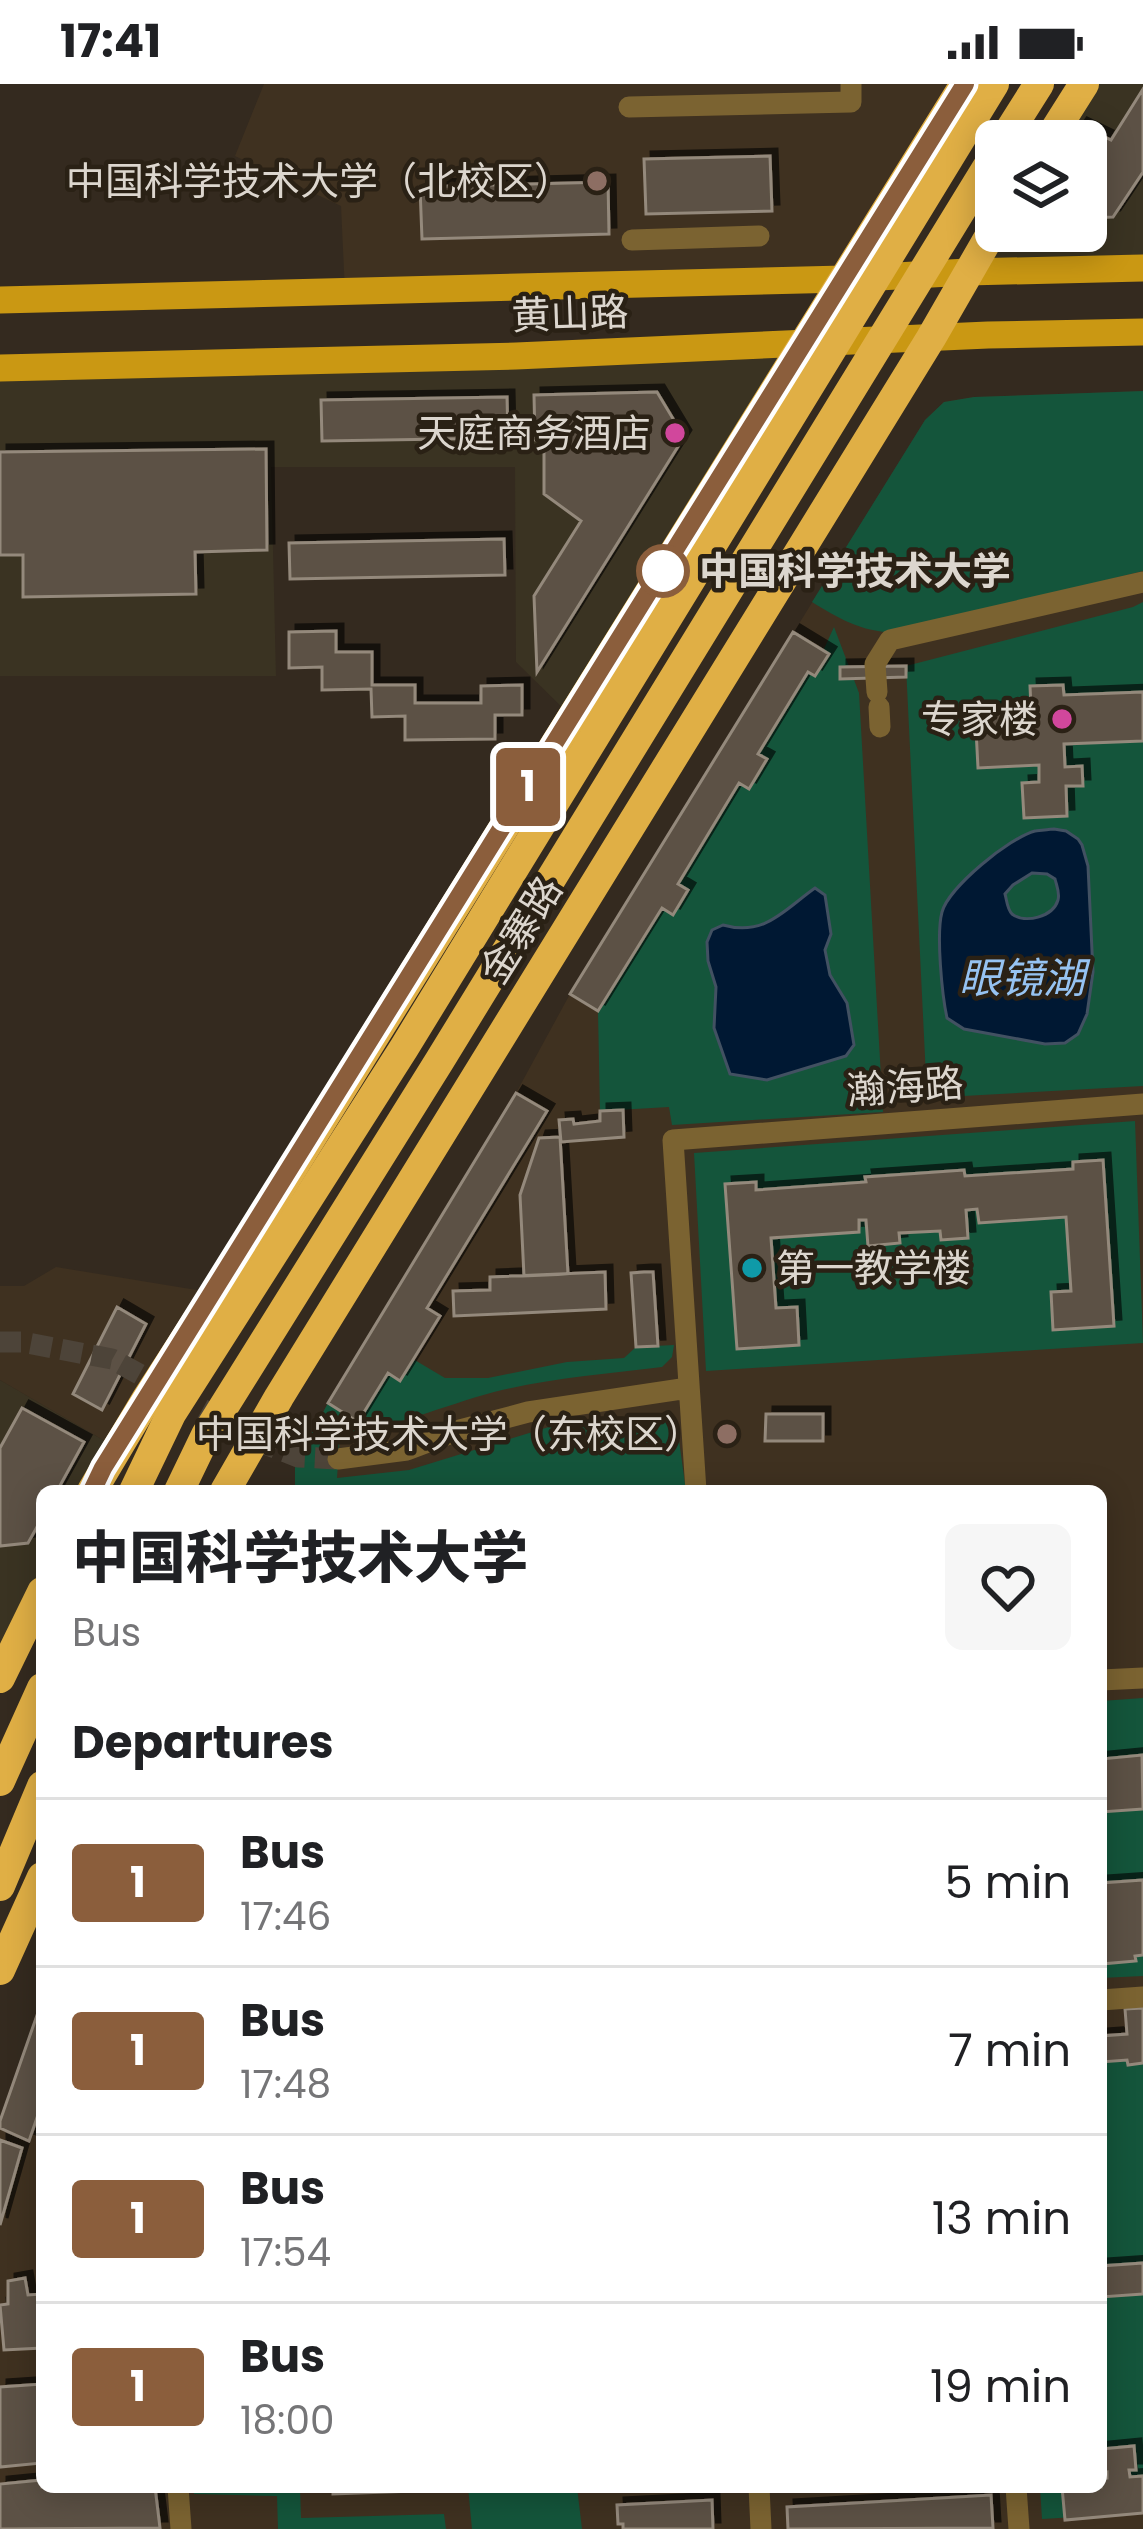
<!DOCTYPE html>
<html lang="en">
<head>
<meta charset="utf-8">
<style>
	body { margin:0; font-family:Poppins,"Noto Sans SC",sans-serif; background:#f6f6f6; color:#202124; height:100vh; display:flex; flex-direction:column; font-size:45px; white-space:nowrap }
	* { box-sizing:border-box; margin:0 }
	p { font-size:39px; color:#757577 }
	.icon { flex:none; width:66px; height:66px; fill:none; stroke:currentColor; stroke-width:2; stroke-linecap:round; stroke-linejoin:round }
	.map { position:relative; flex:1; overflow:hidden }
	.drawer { position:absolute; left:36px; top:1401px; width:1071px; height:1008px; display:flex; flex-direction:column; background:#fff; border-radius:18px; box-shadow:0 6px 30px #0003 }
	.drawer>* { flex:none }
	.badge { padding:0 24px; border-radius:9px; font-size:42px; line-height:78px }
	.tools { position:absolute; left:975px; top:36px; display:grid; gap:24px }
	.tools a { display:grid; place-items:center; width:132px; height:132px; border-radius:18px; background:#fff; box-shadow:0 6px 30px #0003; font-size:60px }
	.map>.badge { position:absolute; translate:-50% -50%; box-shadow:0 0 0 6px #fff }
	h2 { padding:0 36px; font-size:45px; line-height:108px }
	.round { display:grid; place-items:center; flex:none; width:126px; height:126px; border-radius:18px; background:#f6f6f6 }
	.headline { display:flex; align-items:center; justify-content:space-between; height:204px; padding:0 36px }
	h1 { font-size:57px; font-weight:800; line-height:90px }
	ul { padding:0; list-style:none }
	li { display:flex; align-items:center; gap:36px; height:168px; padding:0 36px; border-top:3px solid #e0e0e0 }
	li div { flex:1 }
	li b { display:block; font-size:45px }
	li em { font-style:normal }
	li .badge { min-width:132px; font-weight:700; text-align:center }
	.status { display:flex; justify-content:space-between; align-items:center; height:84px; padding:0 60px; background:#fff; direction:ltr }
	.status svg { height:33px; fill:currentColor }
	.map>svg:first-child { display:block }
</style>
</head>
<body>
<div class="status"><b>17:41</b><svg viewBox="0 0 49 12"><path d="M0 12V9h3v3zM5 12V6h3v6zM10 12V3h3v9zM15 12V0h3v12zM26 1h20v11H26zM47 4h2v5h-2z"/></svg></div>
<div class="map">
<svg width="1143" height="2445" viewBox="0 0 1143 2445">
	<defs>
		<filter id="shadow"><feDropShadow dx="7" dy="-7" stdDeviation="0" flood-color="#0009"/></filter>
	</defs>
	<rect width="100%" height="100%" fill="#342a1f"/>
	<!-- commercial -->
	<path fill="#3a3322" d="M1084 0H1143V184L967 188 996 147H1086V57H1048Z
		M803 261 572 633 516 578 515 383H271L276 592H0V284Z
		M0 1296 117 1364 92 1407H42V1508L0 1594Z"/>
	<!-- built -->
	<path fill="#3f3120" d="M264 0H965L844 195 345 208 341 122 235 72Z
		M1143 307V2445H0V2037L42 1917V2403H1101V1407H295V1380L328 1319 516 1009 570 910 925 336 944 318 974 313Z
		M56 1183 215 1209 117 1364 0 1296V1202H24Z"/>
	<!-- green -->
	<path fill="#14553b" d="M1143 307V487L895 548C863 549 838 534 812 518L925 336 944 318 974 313Z
		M1143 518V1002L927 1014 906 582 1133 523Z
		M834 543 859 609 883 1028 672 1041 669 1023 600 1027 598 927 662 824 672 830 678 800 739 699 750 704 767 676 758 670 808 588 815 592 828 571 823 567Z
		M1135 1037 1143 1259 706 1287 694 1069Z
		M674 1261 672 1273 662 1283C606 1290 549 1294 494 1308 442 1322 394 1344 340 1350L337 1394 409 1386 552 1342 662 1329 677 1342 686 1407H295V1380L328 1319 358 1337 388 1289 400 1296 413 1275 445 1294H488L567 1278 624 1274 636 1263Z
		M1143 1614V1892L1101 1894V1617Z
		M1127 1976 1128 1980 1143 1979V2429L1042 2435 1040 2403H1101V1978Z
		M194 2403H300L301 2434 444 2430 446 2445H278L277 2412 194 2410Z
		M468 2403H577L582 2445H472Z"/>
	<!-- water -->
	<path fill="#001833" stroke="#425162" stroke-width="3" fill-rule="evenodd" d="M1054 745 1066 747 1078 755 1082 761 1088 782 1093 888 1087 930 1078 950 1065 959 1045 960 964 945 947 934C942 911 936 850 942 828 949 803 1009 754 1035 747 1036 747 1052 745 1054 745ZM1032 789 1047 790 1055 795C1057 803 1060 809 1058 816 1053 833 1025 840 1012 830 1007 825 1007 817 1005 810L1013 801Z
		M815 804 825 811 831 850 825 866 830 891 847 919 854 961 846 972 767 996 730 990 714 944 716 903 708 877 707 858 712 846 723 841C765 853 785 825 815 804Z"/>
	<!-- building -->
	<path fill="#5b5144" stroke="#94897b" stroke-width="3" filter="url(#shadow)" d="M1143 5V88L1113 133 1086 134V57H1069L1080 41 1111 56Z
		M770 72 772 127 646 130 644 75Z
		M608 98 609 150 422 155 420 103Z
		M657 308 684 353 537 588 534 512 581 437 544 410V357L535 356 534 311Z
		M507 313 508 354 322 357 321 316Z
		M266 365 267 466 195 468 196 510 23 513V471H0V368Z
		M504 455 505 491 290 495 289 459Z
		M336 547V568H372V601H415V619H481V602L522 601V631H495V655L405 656V632L372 633 371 605 322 606V583L289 584V548Z
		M793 548 829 570 815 592 808 588 758 670 767 675 749 705 739 699 678 800 688 806 673 831 662 824 598 927 570 910Z
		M906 582V593L840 595V583Z
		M1063 601 1064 611 1143 608V657L1064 660 1065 683 1082 682 1083 702H1066L1067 732 1024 734 1022 699 1039 698V681L978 684 975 626 1031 624 1030 602Z
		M516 1009 547 1027 427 1224 440 1232 400 1297 388 1289 358 1338 328 1319Z
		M623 1026 624 1053 561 1058 559 1036 573 1035 574 1040 600 1037V1027Z
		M560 1053 568 1190 524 1192 520 1111 539 1054Z
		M1103 1076 1114 1242 1053 1246 1051 1208 1071 1207 1066 1133 979 1139 977 1125 966 1126 968 1154 941 1156 940 1147 899 1149 900 1159 868 1162 866 1136H859V1148L771 1154 776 1224 797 1223 799 1261 737 1265 725 1100 756 1098V1106L866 1098 865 1093 964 1086 965 1092 1073 1085V1078Z
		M605 1188 606 1225 454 1232 453 1207 490 1206V1193Z
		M644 1188H653L658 1262 636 1263 631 1189Z
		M117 1223 146 1240 102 1326 73 1310Z
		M22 1324 84 1358 57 1407H42V1434L28 1459 0 1462V1364Z
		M766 1330H823V1357H765Z
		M1142 1671 1143 1725 1101 1728V1675Z
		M1143 1796V1871L1135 1872 1136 1877 1101 1880V1799Z
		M42 1917V2019L29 2057 0 2044V2037Z
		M1143 1924V1979L1128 1981 1127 1976 1101 1978V1952L1127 1950 1125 1925Z
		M0 2056 22 2064 0 2141Z
		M1143 2179V2210L1101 2213V2182Z
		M25 2194 28 2211 42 2210V2264L4 2266 0 2221 8 2220V2197Z
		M42 2300V2379L0 2383V2303Z
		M1134 2362 1136 2386H1129L1130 2393 1143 2392V2429L1065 2436 1062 2403H1101V2394H1107V2388L1101 2389V2365Z
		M42 2396V2403H155L160 2444 0 2445V2400Z
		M333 2403H442V2406L333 2410Z
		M991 2411 993 2444 788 2445 787 2423Z
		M712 2416 713 2445H623V2440H618L617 2421Z"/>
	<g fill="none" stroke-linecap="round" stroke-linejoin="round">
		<!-- minor-tunnel -->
		<path stroke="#4d4439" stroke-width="21" stroke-dasharray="21 10" stroke-linecap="butt" d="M0 1258H22L112 1275 265 1360 298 1373 338 1375"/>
		<!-- minor -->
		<path stroke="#7b6331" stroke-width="21" d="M629 23 851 18V0
			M632 156 759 152
			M877 608 875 580 890 556 1143 498
			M879 623 880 643
			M338 1375 407 1366 460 1346 528 1328 688 1304
			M696 1407 673 1056 1143 1020
			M1101 1596 1143 1594
			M1101 1916 1143 1913
			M178 2403 181 2445
			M759 2403 761 2445
			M1016 2403 1019 2445"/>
		<!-- major -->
		<path stroke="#ca9813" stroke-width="27" d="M0 216 844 195 967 188 1143 184
			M0 284 516 272 988 251 1143 248"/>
		<!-- highway -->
		<path stroke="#e0af45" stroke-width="30" d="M1003 57 1039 0
			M1048 57 1084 0
			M92 1407 146 1316 215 1209 965 0
			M225 1407 279 1313 931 254 996 141
			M0 1594 42 1508
			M0 1697 42 1604
			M0 1802 42 1702
			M0 1886 42 1793"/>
		<!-- highway-bridge -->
		<path stroke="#e0af45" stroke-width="30" d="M134 1407 171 1330 404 964 994 0
			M179 1407 206 1351 440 976 996 69"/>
	</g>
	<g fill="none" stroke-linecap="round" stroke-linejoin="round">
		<!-- line casing -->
		<g stroke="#fff" stroke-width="27">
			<path id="line" d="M92 1407 103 1384 965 0"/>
		</g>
		<!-- line -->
		<use href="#line" stroke="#8b5e3c" stroke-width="18"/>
	</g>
	<!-- markers -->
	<g fill="#8d6e63" stroke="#2a2115" stroke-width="4.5">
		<circle cx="597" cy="97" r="12"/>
		<circle cx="727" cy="1350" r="12"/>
	</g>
	<g fill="#d1479c" stroke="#2a2115" stroke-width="4.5">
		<circle cx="675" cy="349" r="12"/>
		<circle cx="1062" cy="635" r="12"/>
	</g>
	<circle fill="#fff" stroke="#8b5e3c" stroke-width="6" cx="663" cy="487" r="24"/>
	<circle fill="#0f9aa8" stroke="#2a2115" stroke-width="4.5" cx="752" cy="1184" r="12"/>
	<g text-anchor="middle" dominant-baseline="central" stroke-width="9" stroke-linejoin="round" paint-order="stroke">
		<!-- poi labels -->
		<g font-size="39" fill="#dcd6ce" stroke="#2a2115" text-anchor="end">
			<text x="573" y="97">中国科学技术大学（北校区）</text>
			<text x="651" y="349">天庭商务酒店</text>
			<text x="1038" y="635">专家楼</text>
			<text x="776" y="1184" text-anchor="start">第一教学楼</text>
			<text x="703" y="1350">中国科学技术大学（东校区）</text>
		</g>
		<!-- street labels -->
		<g font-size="39" fill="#dcd6ce" stroke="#2a2115">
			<text transform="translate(570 230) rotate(-2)">黄山路</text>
			<text transform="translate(521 846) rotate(-58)">金寨路</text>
			<text transform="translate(905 1003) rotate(-4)">瀚海路</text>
		</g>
		<!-- stop labels -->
		<g font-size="39" font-weight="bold" fill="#dcd6ce" stroke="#2a2115" text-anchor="start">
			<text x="699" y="487">中国科学技术大学</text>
		</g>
		<!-- water labels -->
		<g font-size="42" font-style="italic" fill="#96c3f2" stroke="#2a2115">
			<text x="1022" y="894">眼镜湖</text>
		</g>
	</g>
</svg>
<div class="tools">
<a><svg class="icon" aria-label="layers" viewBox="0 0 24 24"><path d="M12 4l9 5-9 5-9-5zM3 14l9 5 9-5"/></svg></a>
</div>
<b class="badge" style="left:528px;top:703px;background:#8b5e3c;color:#fff">1</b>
<section class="drawer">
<div class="headline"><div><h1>中国科学技术大学</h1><p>Bus</p></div><a class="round"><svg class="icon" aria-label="heart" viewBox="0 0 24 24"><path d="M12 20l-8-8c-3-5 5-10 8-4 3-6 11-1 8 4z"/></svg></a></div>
<h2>Departures</h2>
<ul>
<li><span class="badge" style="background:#8b5e3c;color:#fff">1</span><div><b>Bus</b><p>17:46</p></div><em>5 min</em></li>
<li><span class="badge" style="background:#8b5e3c;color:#fff">1</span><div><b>Bus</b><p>17:48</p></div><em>7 min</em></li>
<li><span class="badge" style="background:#8b5e3c;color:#fff">1</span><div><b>Bus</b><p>17:54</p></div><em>13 min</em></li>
<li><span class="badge" style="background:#8b5e3c;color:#fff">1</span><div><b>Bus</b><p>18:00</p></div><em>19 min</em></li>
</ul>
</section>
</div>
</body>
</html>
